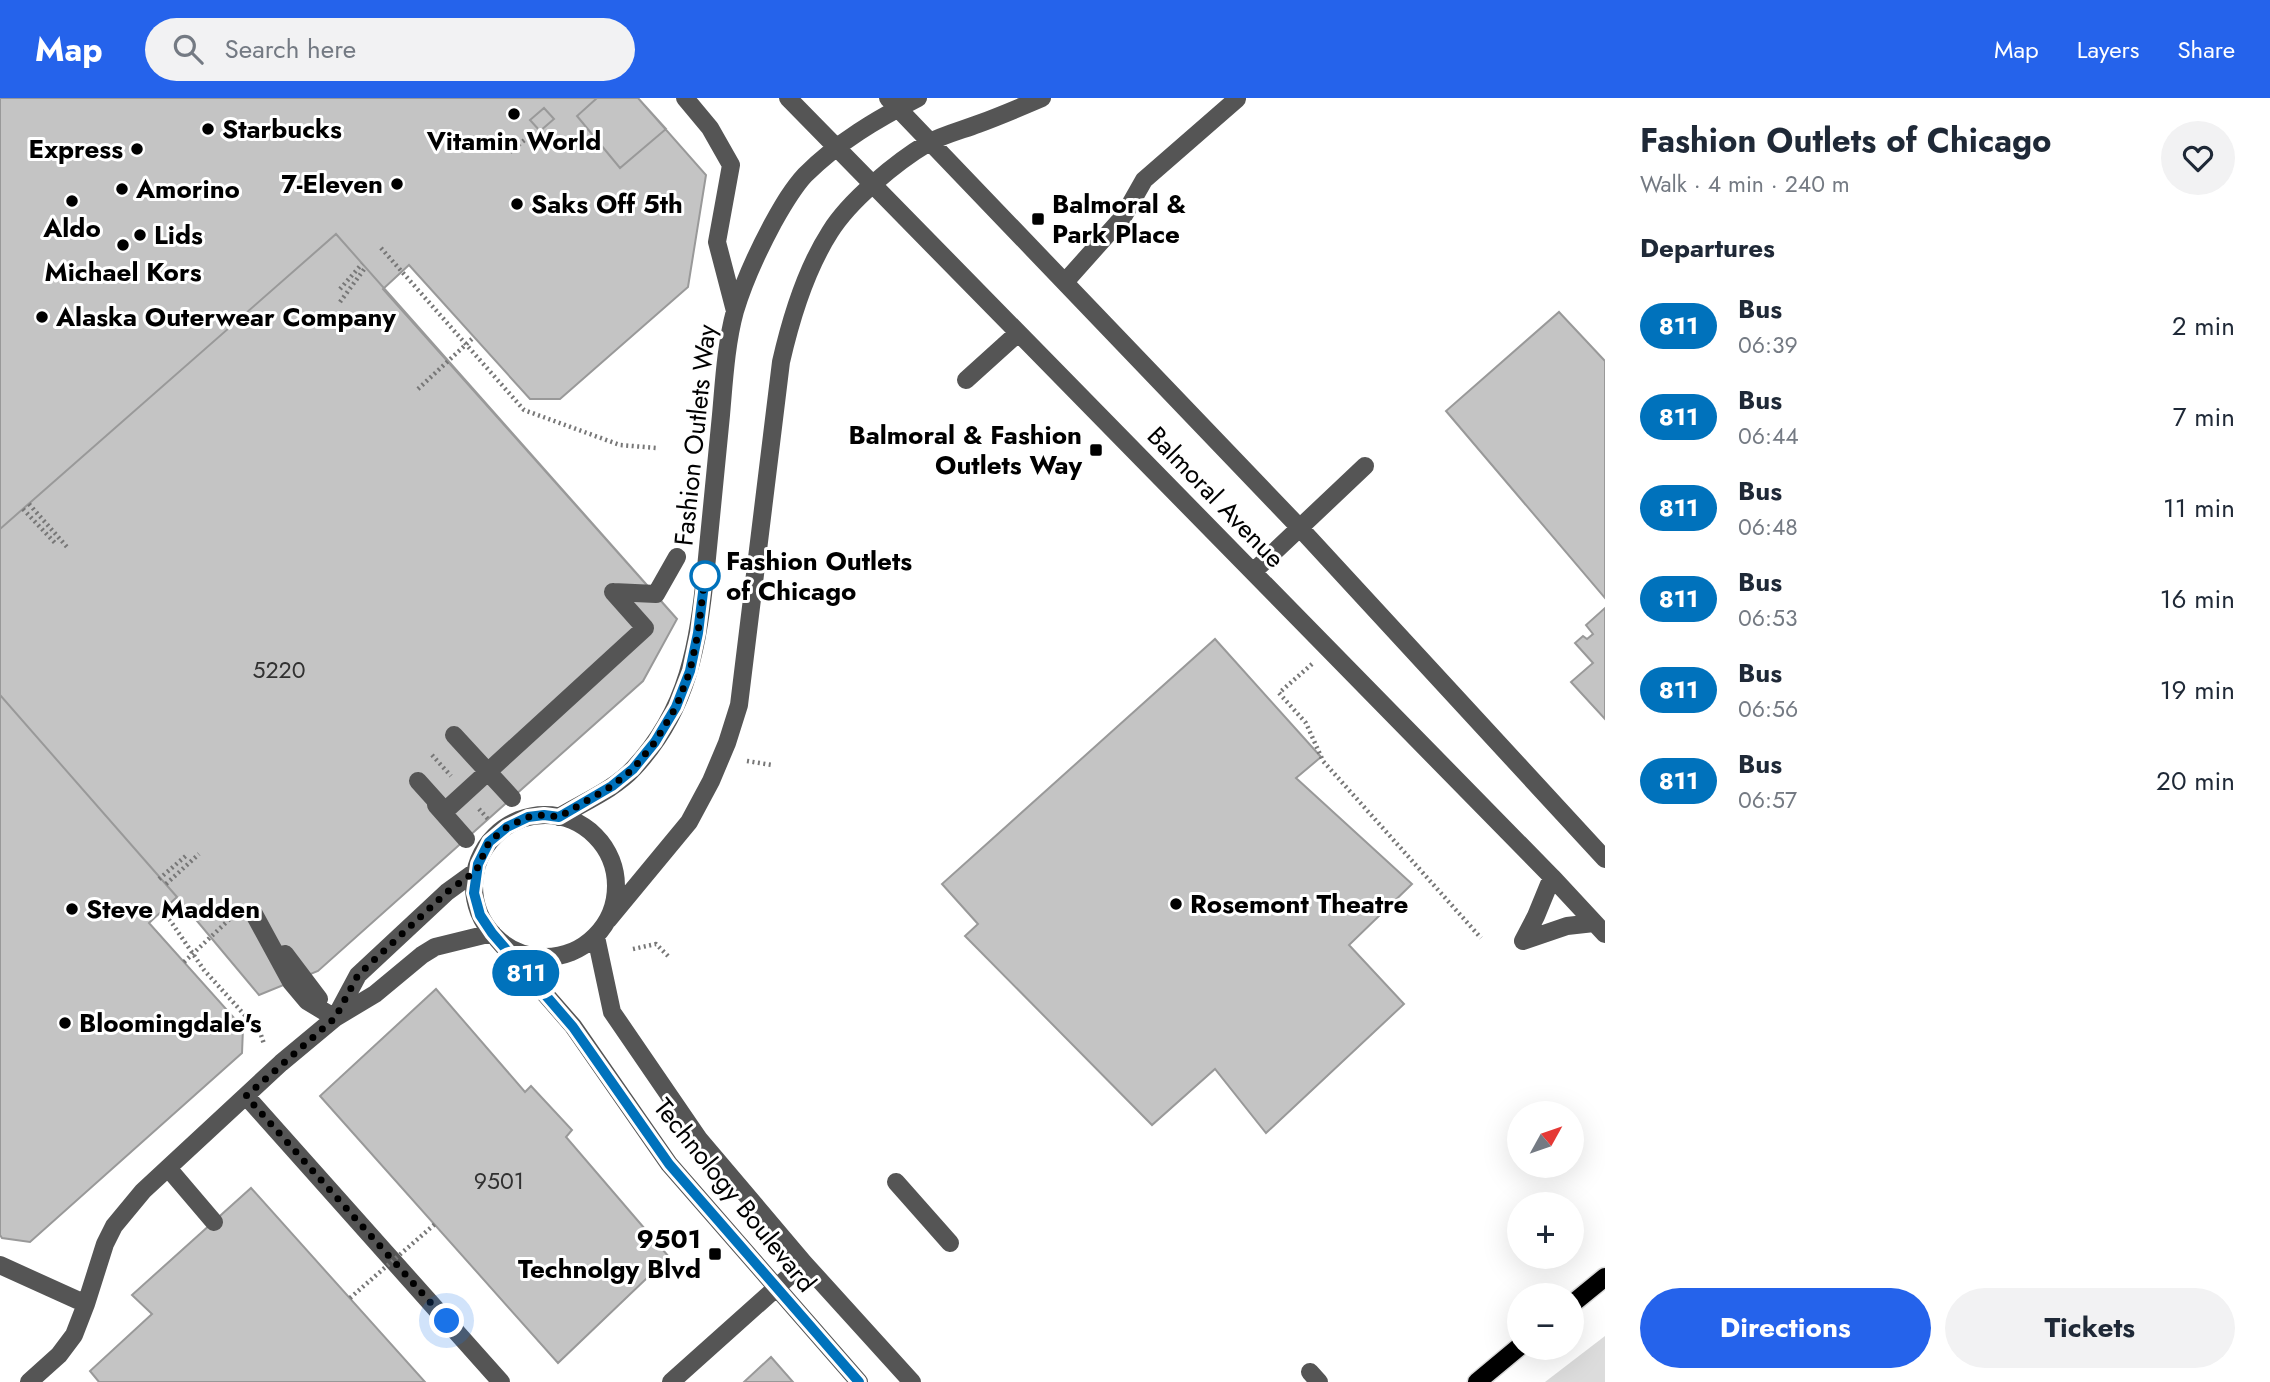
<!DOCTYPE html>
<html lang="en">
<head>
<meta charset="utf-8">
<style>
	body { margin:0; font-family:Jost,sans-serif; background:#f2f2f3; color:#1f2937; height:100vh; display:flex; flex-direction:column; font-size:26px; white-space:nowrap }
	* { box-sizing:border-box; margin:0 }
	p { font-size:23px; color:#747a83 }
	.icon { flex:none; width:38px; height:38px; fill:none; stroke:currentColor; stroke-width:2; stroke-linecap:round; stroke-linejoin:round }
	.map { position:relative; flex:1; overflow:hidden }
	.sheet { display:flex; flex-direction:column; background:#fff; width:665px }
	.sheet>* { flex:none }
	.badge { padding:0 14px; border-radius:23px; font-size:24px; line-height:46px }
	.needle { width:46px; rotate:50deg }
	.fabs { position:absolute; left:1507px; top:1003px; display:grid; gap:14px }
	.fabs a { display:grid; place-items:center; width:77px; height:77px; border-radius:50%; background:#fff; box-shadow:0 7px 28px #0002; font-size:35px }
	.you { position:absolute; width:35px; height:35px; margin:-18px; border:5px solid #fff; border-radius:50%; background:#1a73e8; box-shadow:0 0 0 10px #1a73e833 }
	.map>.badge { position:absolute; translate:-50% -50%; box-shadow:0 0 0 4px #fff }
	h2 { padding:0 35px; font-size:26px; line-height:63px }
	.round { display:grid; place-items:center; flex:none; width:74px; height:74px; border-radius:37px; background:#f2f2f3 }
	.overview { display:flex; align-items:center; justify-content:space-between; height:119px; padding:0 35px }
	h1 { font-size:33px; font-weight:700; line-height:52px }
	.primary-button { display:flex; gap:14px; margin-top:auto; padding:14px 35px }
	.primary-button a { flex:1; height:80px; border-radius:42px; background:#2563eb; color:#fff; font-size:28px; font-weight:700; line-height:80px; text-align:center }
	.primary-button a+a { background:#f2f2f3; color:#1f2937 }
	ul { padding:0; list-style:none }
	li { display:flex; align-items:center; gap:21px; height:91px; padding:0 35px }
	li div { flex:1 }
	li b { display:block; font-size:26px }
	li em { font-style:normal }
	li .badge { min-width:77px; font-weight:700; text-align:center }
	header { display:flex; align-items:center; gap:42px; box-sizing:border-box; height:98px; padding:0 35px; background:#2563eb; color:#fff }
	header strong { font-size:33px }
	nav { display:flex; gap:38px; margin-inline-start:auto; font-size:24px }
	.search { width:490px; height:63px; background:#f2f2f3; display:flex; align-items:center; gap:18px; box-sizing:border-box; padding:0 24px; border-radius:38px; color:#747a83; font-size:26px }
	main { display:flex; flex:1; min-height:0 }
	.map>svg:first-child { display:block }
</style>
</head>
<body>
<header>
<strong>Map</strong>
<div class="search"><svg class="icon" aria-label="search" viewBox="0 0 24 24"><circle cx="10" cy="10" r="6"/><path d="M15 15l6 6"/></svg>Search here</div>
<nav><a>Map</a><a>Layers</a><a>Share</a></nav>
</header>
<main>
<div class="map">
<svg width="1605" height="1284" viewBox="0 0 1605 1284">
	<rect width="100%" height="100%" fill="#fff"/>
	<!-- green -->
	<path fill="#dcdcdc" d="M1605 1238V1284H1545Z"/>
	<!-- building -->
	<path fill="#c4c4c4" stroke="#999" stroke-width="2" d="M0 0H638L706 77 688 189 560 301H530L409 167 383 191 677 521 643 583 318 873 259 897 177 799 149 825 243 930 242 955 30 1144 2 1140 0 1137Z
		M597 0H638L666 31 620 70 577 18Z
		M544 10 554 21 540 33 530 22Z
		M336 136 677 521 643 583 318 873 259 897 177 799 0 597V431Z
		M1559 214 1605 263V500L1446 313Z
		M1559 214 1605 263V500L1446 313Z
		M1605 510V621L1571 584 1593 565 1575 545 1583 538 1587 541 1593 536 1586 527Z
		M1605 510V621L1571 584 1593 565 1575 545 1583 538 1587 541 1593 536 1586 527Z
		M1215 541 1321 659 1296 680 1412 786 1349 847 1404 906 1266 1035 1215 971 1152 1027 965 838 978 826 942 786Z
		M436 891 525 994 531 988 572 1032 566 1039 669 1159 558 1265 320 998Z
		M251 1090 425 1284H99L90 1273 152 1216 132 1197Z
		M771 1259 793 1284H744Z"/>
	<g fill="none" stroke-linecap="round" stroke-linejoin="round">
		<!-- major casing -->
		<g stroke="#dbdbdb" stroke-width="21">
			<path id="major" d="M1572 1206 1605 1179
				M1477 1284 1519 1249"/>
		</g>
		<!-- path -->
		<path stroke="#777" stroke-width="4.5" stroke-dasharray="2 3.5" stroke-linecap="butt" d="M510 54 528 39
			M381 150 524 312 620 347 657 350
			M340 191 362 166
			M340 204 365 170
			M418 291 474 239
			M29 406 67 449
			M23 411 56 446
			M1312 566 1279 595 1306 625 1323 663 1481 840
			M432 657 451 678
			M747 663 772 667
			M479 711 488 721
			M159 781 188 756
			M166 786 199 756
			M163 812 204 872 260 934 264 946
			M633 851 656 846 670 860
			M184 864 233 818"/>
		<!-- minor -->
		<path stroke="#555" stroke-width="18" d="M685 0 710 30 731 67 717 144 735 213
			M788 0 1552 779 1605 836
			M888 0 1299 429 1605 761
			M1065 184 1123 119 1144 82 1237 1
			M966 282 1018 235
			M1253 474 1365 368
			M613 494 656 496 677 459
			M454 637 512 700
			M418 683 445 713 645 530 613 494
			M436 707 466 741
			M474 788a71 71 0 1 1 142 0a71 71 0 1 1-142 0Z
			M559 719C584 704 615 691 634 670 689 611 698 546 706 470 711 419 716 368 721 317 724 283 726 246 735 213 744 183 758 153 773 125 782 109 792 91 805 77 838 44 877 21 918 0
			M1552 779 1536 818 1523 843 1567 828 1594 825
			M254 816 291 884 307 903 335 920
			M608 822 689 724 711 683 727 645 739 607 781 264C791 220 805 173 830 134 849 103 896 64 928 45 943 37 962 32 978 26 1000 18 1021 9 1042 0
			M596 839 612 914 699 1041 804 1165 912 1284
			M497 841 573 928 669 1066 859 1284
			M285 856 319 901
			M335 920 358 877 447 794 476 773
			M246 998 501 1284
			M168 1070 214 1124
			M896 1084 950 1145
			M0 1167 86 1206
			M1310 1274 1319 1284
			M29 1284 59 1257 74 1237 86 1206 105 1146 114 1128 143 1093 281 965 335 920 375 896 422 857 435 849 492 835
			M671 1284 804 1165"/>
		<!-- major -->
		<use href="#major" stroke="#000" stroke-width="18"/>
		<!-- path-bridge -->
		<path stroke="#777" stroke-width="4.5" stroke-dasharray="2 3.5" stroke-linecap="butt" d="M350 1200 435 1126"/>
	</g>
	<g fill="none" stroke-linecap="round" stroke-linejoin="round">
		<!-- line casing -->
		<g stroke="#fff" stroke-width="16">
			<path id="line" d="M705 478 698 535 690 573 676 609 655 644 633 671 612 688 559 719 544 717 528 719 507 729 489 744 478 766 474 795 480 817 492 835 573 929 669 1066 859 1284"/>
		</g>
		<!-- line -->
		<use href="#line" stroke="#0072bc" stroke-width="10"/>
		<!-- walk -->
		<path stroke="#000" stroke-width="7" stroke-dasharray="0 12.6" d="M447 1223 246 998 335 920 358 877 447 794 476 773 489 744 507 729 528 719 544 717 559 719 612 688 633 671 655 644 676 609 690 573 698 535 705 478"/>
	</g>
	<!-- markers -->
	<g fill="#000" stroke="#fff" stroke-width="2.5">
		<circle cx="514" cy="16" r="7"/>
		<circle cx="208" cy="31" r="7"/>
		<circle cx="137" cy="51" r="7"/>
		<circle cx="397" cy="86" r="7"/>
		<circle cx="122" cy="91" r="7"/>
		<circle cx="72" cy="103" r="7"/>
		<circle cx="517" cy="106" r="7"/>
		<rect x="1031" y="114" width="14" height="14" rx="3.5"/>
		<circle cx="140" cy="137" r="7"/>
		<circle cx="123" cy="147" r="7"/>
		<circle cx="42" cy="219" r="7"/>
		<rect x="1089" y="345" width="14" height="14" rx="3.5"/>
		<circle cx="1176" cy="806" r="7"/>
		<circle cx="72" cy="811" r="7"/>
		<circle cx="65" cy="925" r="7"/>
		<rect x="708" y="1149" width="14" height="14" rx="3.5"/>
	</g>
	<circle fill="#fff" stroke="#0072bc" stroke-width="3.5" cx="705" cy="478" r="14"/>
	<g text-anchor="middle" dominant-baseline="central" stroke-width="6" stroke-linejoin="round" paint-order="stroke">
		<!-- number labels -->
		<g font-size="23" fill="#313131">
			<text x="279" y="572">5220</text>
			<text x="499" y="1083">9501</text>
		</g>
		<!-- poi labels -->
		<g font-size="26" font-weight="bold" fill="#000" stroke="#fff" text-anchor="start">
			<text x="222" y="31">Starbucks</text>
			<text x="514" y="43" text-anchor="middle">Vitamin World</text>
			<text x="123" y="51" text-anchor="end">Express</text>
			<text x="383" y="86" text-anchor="end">7-Eleven</text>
			<text x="136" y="91">Amorino</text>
			<text x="531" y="106">Saks Off 5th</text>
			<text x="1052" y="106">Balmoral &amp;<tspan x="1052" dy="30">Park Place</tspan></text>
			<text x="72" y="130" text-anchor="middle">Aldo</text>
			<text x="154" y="137">Lids</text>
			<text x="123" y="174" text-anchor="middle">Michael Kors</text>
			<text x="56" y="219">Alaska Outerwear Company</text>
			<text x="1082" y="337" text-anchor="end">Balmoral &amp; Fashion<tspan x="1082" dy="30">Outlets Way</tspan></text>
			<text x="1190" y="806">Rosemont Theatre</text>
			<text x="86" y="811">Steve Madden</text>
			<text x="79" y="925">Bloomingdale's</text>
			<text x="701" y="1141" text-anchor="end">9501<tspan x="701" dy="30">Technolgy Blvd</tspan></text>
		</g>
		<!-- street labels -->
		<g font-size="26" fill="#000" stroke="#fff">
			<text transform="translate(695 337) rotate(-84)">Fashion Outlets Way</text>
			<text transform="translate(1216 399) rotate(46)">Balmoral Avenue</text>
			<text transform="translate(735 1097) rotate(51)">Technology Boulevard</text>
		</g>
		<!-- stop labels -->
		<g font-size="26" font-weight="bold" fill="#000" stroke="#fff" text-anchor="start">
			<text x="726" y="463">Fashion Outlets<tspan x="726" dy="30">of Chicago</tspan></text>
		</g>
	</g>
</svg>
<div class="fabs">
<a><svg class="needle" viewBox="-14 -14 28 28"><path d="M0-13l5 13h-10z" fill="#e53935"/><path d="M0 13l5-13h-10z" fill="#747a83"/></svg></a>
<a>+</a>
<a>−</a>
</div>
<div class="you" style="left:447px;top:1223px"></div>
<b class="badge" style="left:526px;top:875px;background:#0072bc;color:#fff">811</b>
</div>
<section class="sheet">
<div class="overview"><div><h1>Fashion Outlets of Chicago</h1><p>Walk · 4 min · 240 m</p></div><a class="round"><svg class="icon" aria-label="heart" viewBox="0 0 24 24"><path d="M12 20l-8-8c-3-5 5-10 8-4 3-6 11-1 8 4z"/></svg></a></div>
<h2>Departures</h2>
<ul>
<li><span class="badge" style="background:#0072bc;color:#fff">811</span><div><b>Bus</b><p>06:39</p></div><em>2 min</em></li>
<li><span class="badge" style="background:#0072bc;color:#fff">811</span><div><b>Bus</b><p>06:44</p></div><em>7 min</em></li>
<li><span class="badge" style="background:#0072bc;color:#fff">811</span><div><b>Bus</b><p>06:48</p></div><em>11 min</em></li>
<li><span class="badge" style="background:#0072bc;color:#fff">811</span><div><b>Bus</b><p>06:53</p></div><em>16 min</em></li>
<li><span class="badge" style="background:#0072bc;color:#fff">811</span><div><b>Bus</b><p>06:56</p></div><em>19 min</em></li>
<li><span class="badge" style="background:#0072bc;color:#fff">811</span><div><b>Bus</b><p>06:57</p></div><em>20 min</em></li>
</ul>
<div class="primary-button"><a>Directions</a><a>Tickets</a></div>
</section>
</main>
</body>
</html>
